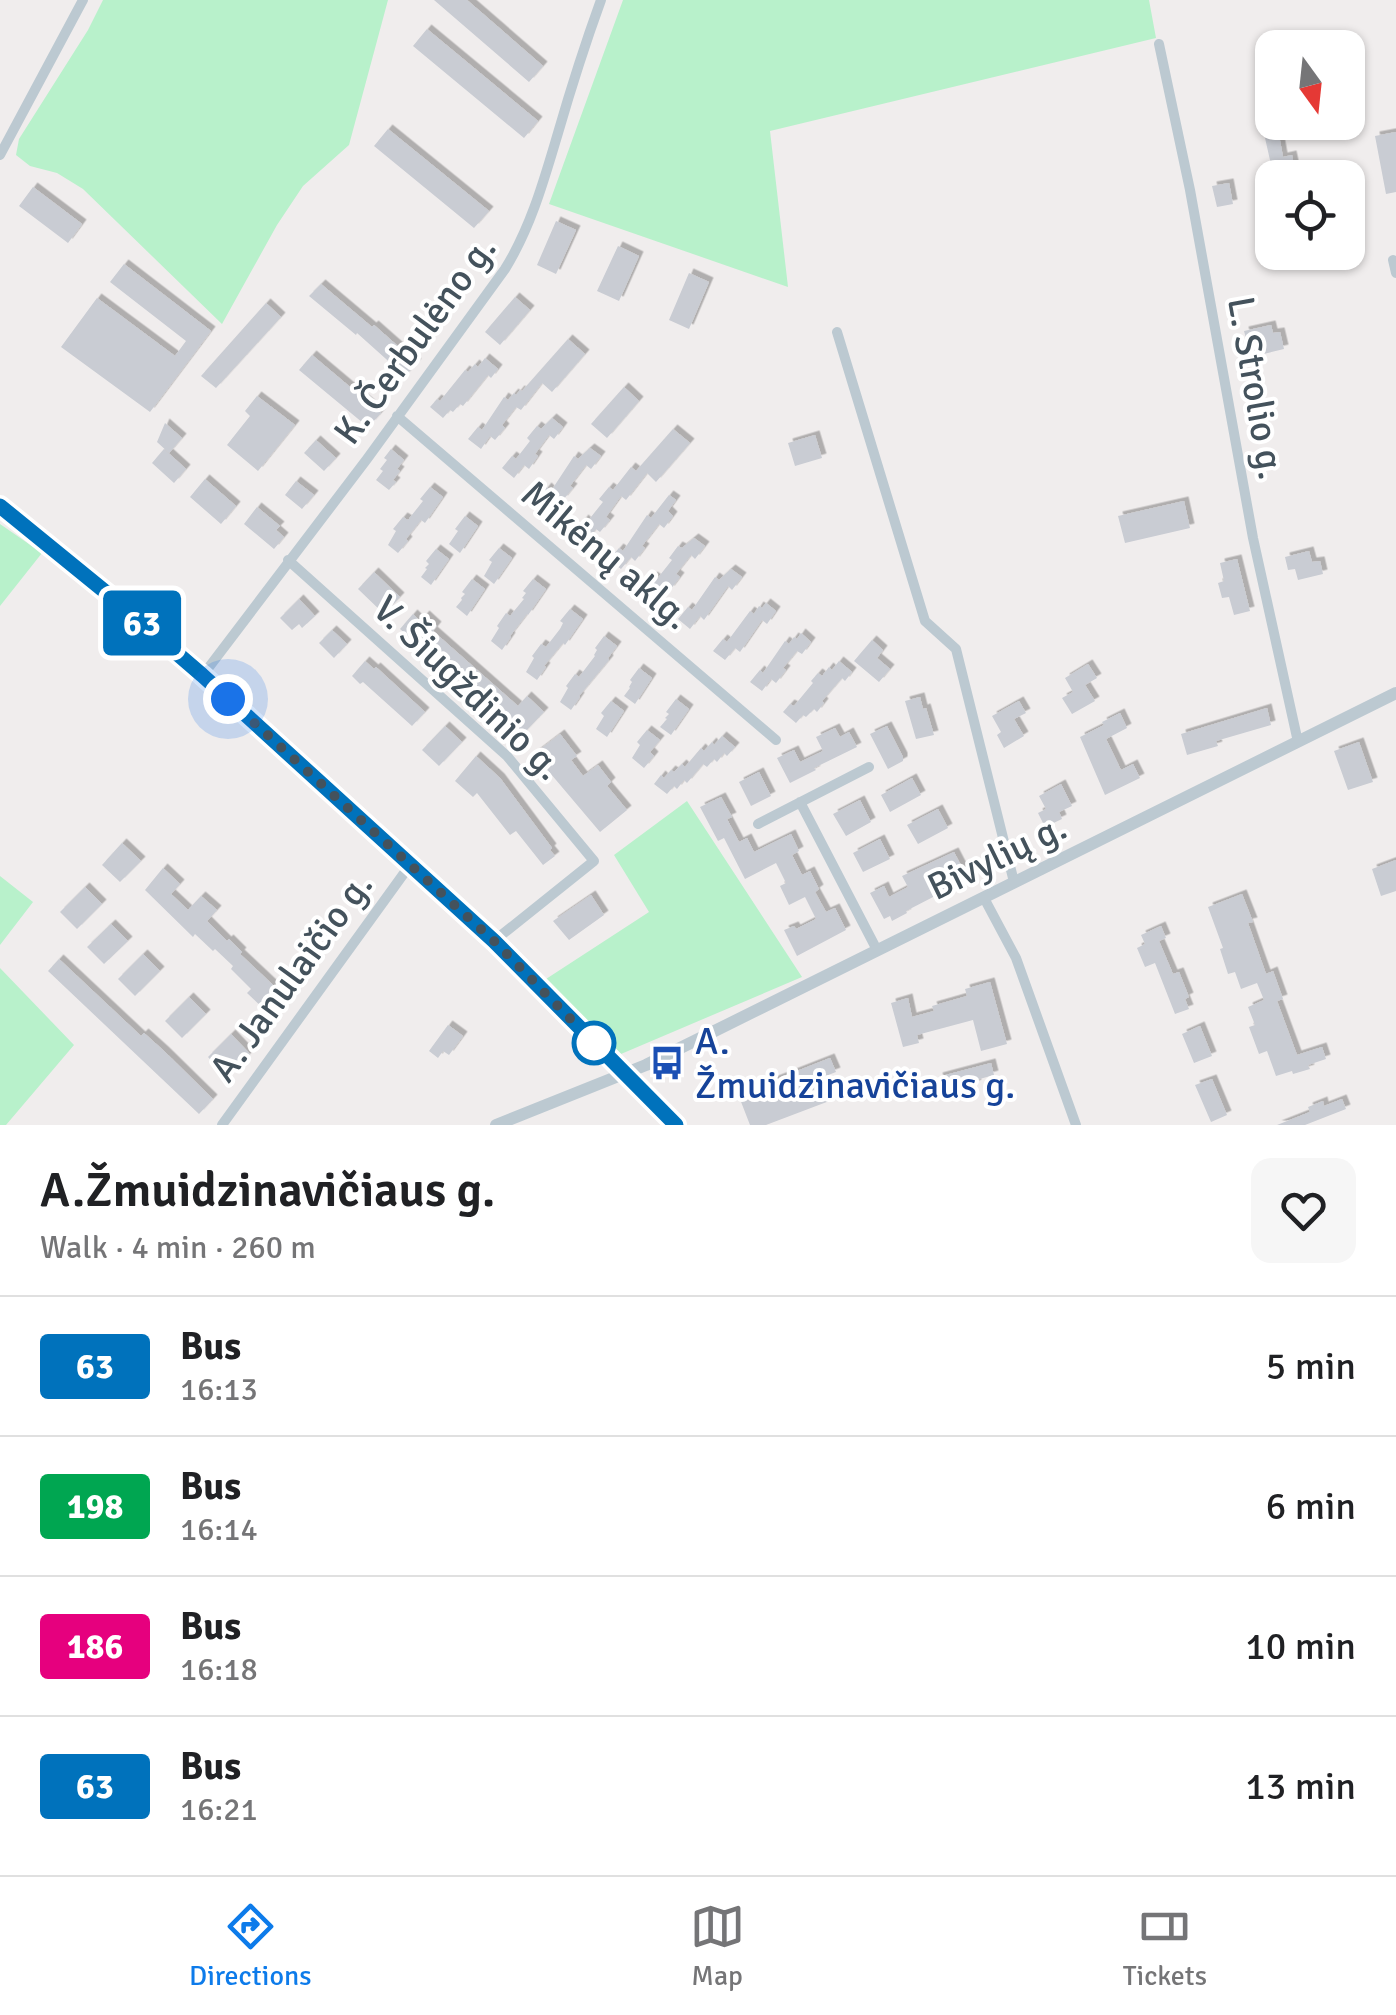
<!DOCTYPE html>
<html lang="en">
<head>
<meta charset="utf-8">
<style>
	body { margin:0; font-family:Signika,sans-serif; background:#f6f6f6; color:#202124; height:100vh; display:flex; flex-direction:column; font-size:38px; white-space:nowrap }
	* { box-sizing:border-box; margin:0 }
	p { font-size:32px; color:#757577 }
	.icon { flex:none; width:55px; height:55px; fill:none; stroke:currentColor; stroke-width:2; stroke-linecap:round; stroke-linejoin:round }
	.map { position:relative; height:1125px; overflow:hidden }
	.panel { display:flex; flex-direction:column; background:#fff; flex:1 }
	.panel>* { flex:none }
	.badge { padding:0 20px; border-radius:8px; font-size:35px; line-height:65px }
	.needle { width:65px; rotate:165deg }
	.fabs { position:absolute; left:1255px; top:30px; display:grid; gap:20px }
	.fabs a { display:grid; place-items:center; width:110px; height:110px; border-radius:20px; background:#fff; box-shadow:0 2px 8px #0004; font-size:50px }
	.you { position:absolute; width:50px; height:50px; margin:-25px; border:8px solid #fff; border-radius:50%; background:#1a73e8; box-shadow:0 0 0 15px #1a73e833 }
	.map>.badge { position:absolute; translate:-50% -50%; box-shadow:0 0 0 5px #fff }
	.round { display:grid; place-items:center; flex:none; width:105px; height:105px; border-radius:20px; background:#f6f6f6 }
	.overview { display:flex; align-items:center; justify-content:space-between; height:170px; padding:0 40px }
	h1 { font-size:48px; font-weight:600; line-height:75px }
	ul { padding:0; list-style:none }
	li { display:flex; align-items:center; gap:30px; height:140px; padding:0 40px; border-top:2px solid #e0e0e0 }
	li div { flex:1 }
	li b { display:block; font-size:38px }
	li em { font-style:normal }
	li .badge { min-width:110px; font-weight:700; text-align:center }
	.dock { display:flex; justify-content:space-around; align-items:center; height:140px; border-top:2px solid #e0e0e0; background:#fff; font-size:28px; color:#757577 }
	.dock a { display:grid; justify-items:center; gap:5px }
	.dock .on { color:#0d7bea }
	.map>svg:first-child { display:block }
</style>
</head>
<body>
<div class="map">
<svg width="1396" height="1125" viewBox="0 0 1396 1125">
	<defs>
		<filter id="shadow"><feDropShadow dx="4.5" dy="-4.5" stdDeviation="0" flood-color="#0004"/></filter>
	</defs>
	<rect width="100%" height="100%" fill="#f0eded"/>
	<!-- green -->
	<path fill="#b8f1cb" d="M103 0H388L349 145 303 186 277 225 222 324 83 189 57 173 30 166 16 155 19 139 88 30Z
		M623 0H1149L1156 38 770 131 788 287 549 204Z
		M0 524 42 553 0 606Z
		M687 801 802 977 621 1054 546 979 649 912 614 855Z
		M0 876 33 902 0 945Z
		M0 968 74 1045 6 1125H0Z"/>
	<!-- building -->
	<path fill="#c9ccd3" filter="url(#shadow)" d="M434 0H467L543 66 529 82Z
		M427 29 538 121 524 138 413 46Z
		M388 129 489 211 474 228 374 146Z
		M1396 132V192L1386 194 1375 136Z
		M1279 135 1283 157 1292 155 1296 174 1291 175 1292 178H1274L1265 138Z
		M1229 183 1233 204 1217 207 1212 186Z
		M33 187 82 224 68 243 19 206Z
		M556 221 576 230 556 274 537 265Z
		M618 246 639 256 619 301 597 291Z
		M124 264 211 331 150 412 61 347 97 298 175 356 186 341 110 282Z
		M689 273 709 282 689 329 669 320Z
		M321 284 372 327 374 325 417 363 405 376 357 333 356 335 309 296Z
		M515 297 530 310 500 345 485 332Z
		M266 303 281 317 216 388 201 376Z
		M1271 325 1273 333 1280 332 1284 349 1251 357 1244 331Z
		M568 339 585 354 552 392 542 383 521 410 516 407 502 425 505 428 495 440 490 436 481 449 468 439 478 427 482 430 504 397 508 400 514 393 516 395 520 390 522 391Z
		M312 355 381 413 371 424 366 420 363 423 299 370Z
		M485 358 498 369 491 378 488 375 463 406 460 404 453 412 450 410 443 418 430 407 437 399 440 401 465 370 468 372 475 364 478 367Z
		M624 387 639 401 607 438 591 424Z
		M257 396 295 425 258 471 227 445 250 416 245 411Z
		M552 418 563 427 554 439 549 435 535 454 538 456 529 469 524 465 514 478 502 468 512 456 516 459 530 441 527 438 537 426 541 429Z
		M165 423 182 438 169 453 157 442Z
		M673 429 690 443 656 482 647 473 626 500 621 496 606 517 610 520 600 532 596 529 586 541 574 532 584 519 587 522 603 502 599 499 609 487 613 490 631 467 636 471Z
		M815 435 822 458 795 466 788 443Z
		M316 440 336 458 324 471 304 453Z
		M590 448 601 456 591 469 586 465 570 486 573 488 563 500 559 497 549 509 537 500 547 487 551 491 574 456 578 459Z
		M164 449 186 469 174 483 152 463Z
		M391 449 404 460 397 469 400 471 393 480 396 482 389 490 376 480 383 471 380 469 387 460 384 458Z
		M205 479 236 506 221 524 190 497Z
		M296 481 314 495 302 509 285 495Z
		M430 487 443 497 425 523 421 520 406 539 408 541 398 553 388 545 396 531 393 529 403 517 408 520 423 501 420 499Z
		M669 495 676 500 668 511 673 516 664 528 659 524 642 546 645 548 635 561 631 557 621 569 609 560 619 548 623 551 647 515 651 518Z
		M1184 501 1190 528 1125 543 1118 516Z
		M257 507 280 526 276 530 284 537 274 549 244 524Z
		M465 516 478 526 460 553 449 544 458 531 455 529Z
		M694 538 705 546 695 559 691 555 676 574 680 577 670 590 665 586 656 598 644 589 653 576 657 579 672 560 669 558 678 546 682 548Z
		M499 548 512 558 494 584 484 576 492 562 489 560Z
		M436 549 449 559 431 585 421 577 427 569 425 568 429 564 426 561Z
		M1309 551 1312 562 1320 561 1323 574 1298 580 1295 569 1288 570 1285 557Z
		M1237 559 1250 611 1234 615 1229 597 1222 598 1218 583 1224 581 1220 563Z
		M731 569 742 577 732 590 728 586 704 620 700 616 690 629 678 619 688 607 692 610 715 577 719 580Z
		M374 572 400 597 384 614 358 589Z
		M472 579 485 589 467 616 456 607 462 600 461 598 465 594 462 592Z
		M533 579 546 589 528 615 527 614 510 636 511 637 502 650 491 641 499 628 497 626 506 613 510 616 524 599 522 598 526 593 523 591Z
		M299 599 315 616 302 628 299 624 292 630 280 618Z
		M766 603 776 611 767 624 762 620 740 652 735 648 725 660 713 651 723 639 727 642 750 611 754 614 759 606 762 608Z
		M570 609 583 619 565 645 563 643 544 666 546 667 537 680 526 672 534 658 532 656 541 644 546 647 560 629 563 623 560 621Z
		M413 614 420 621 425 615 437 626 433 631 518 706 527 696 544 712 520 737 505 720 400 629Z
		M332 630 347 644 334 658 319 643Z
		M801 633 811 642 802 654 797 651 783 668 786 670 776 683 771 679 762 691 750 682 760 670 763 673 785 641 789 644 794 637 797 639Z
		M604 636 617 646 608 658 609 660 579 696 580 697 571 710 560 702 568 688 566 686 575 674 579 677 595 656 594 655 597 650 595 648Z
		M872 640 883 650 877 658 890 669 879 682 854 661Z
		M365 661 374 669 376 667 425 712 412 726 363 682 360 684 352 676Z
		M839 661 852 672 845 681 842 678 822 701 824 703 817 712 814 709 806 717 803 715 796 723 783 712 790 704 794 706 813 683 811 681 818 673 822 676 829 667 832 670Z
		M1088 664 1097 678 1085 685 1095 701 1072 714 1062 698 1073 692 1065 678Z
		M639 668 652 678 635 704 624 696 630 688 629 687 632 682 630 680Z
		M920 697 923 709 926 708 934 735 916 739 905 701Z
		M676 699 689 709 671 735 660 727 667 719 665 718 669 714 666 712Z
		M611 701 624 711 607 737 596 729 604 716 601 713Z
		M1019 701 1026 713 1014 719 1024 736 1004 748 997 735 1001 732 992 716Z
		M1267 708 1271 725 1216 741 1218 746 1187 755 1181 734Z
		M1120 713 1127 728 1106 739 1121 770 1133 764 1140 778 1105 795 1080 737 1104 725 1102 722Z
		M445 726 462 742 439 766 422 750Z
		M887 726 903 757V761L888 769 870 734Z
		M835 728 840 737 849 732 857 747 814 768 816 770 790 783 777 758 794 750 800 762 823 751 816 737Z
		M647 730 660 740 650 752 654 756 644 768 632 758 640 745 637 742Z
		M560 734 577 756 571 760 583 776 598 765 611 782 607 786 627 810 600 832 534 754Z
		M722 736 735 747 727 756 724 753 717 762 714 759 707 767 703 764 687 783 684 780 677 789 674 786 667 794 654 784 661 775 664 778 671 770 674 772 682 764 685 767 701 748 704 751 712 742 714 745Z
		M1359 742 1373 782 1348 790 1334 751Z
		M476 756 500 778 552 848 550 850 555 856 543 865 516 831 510 835 477 793 473 797 455 781Z
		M759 772 771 796 751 806 739 782Z
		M912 778 921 795 890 812 881 795Z
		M1061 784 1072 806 1059 812 1062 819 1045 827 1038 813 1046 809 1039 796Z
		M721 797 732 817 727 819 739 842 747 838 754 852 791 834 799 851 792 855 802 875 810 871 819 889 815 892 826 912 835 908 846 930 797 956 784 930 794 926 796 929 816 919 805 897 789 905 780 886 786 883 776 863 745 879 724 838 718 841 700 807Z
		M860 800 871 822 846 836 833 814Z
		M938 809 948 828 918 844 907 825Z
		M880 839 890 859 863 872 853 853Z
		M122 843 141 861 120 882 102 865Z
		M954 852 968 879 906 911 907 913 892 921 890 916 884 919 870 893 884 886 889 897 908 887 902 876Z
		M1396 860V891L1381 896 1372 869Z
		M163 868 180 884 171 894 188 910 201 896 217 910 207 921 227 941 229 939 242 952 240 954 289 1000 276 1014 269 1008 266 1011 247 993 251 989 231 969 233 966 215 949 213 951 195 934 193 937 145 890Z
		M85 887 102 904 77 929 60 912Z
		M1242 894 1253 922 1248 923 1266 974 1273 971 1283 999 1277 1001 1297 1055 1322 1047 1326 1059 1308 1065 1310 1069 1293 1074 1292 1071 1276 1076 1267 1051 1259 1054 1249 1027 1255 1025 1248 1007 1264 1000 1257 983 1241 989 1235 972 1228 974 1220 949 1223 948 1208 907Z
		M591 895 604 915 569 940 553 921Z
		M111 924 128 941 104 964 87 947Z
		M1161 926 1166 938 1159 941 1173 974 1179 972 1189 997 1185 999 1189 1009 1175 1014 1155 963 1145 967 1137 948 1145 944 1141 935Z
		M143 954 160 971 135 996 118 979Z
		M59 959 141 1036 144 1033 164 1051 213 1099 199 1114 48 971Z
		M990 982 1007 1044 981 1051 973 1020 917 1035 919 1043 903 1047 891 1003 908 998 912 1017 934 1011 932 1006 967 996 965 989Z
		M189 997 206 1014 182 1038 165 1021Z
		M448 1025 463 1036 449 1055 443 1051 438 1058 429 1051Z
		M1200 1026 1212 1056 1194 1063 1182 1034Z
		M231 1034 250 1054 227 1077 208 1057Z
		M830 1058 836 1072 823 1077 832 1100 766 1125H750L738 1094Z
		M991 1063 994 1075 976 1080 977 1084 961 1089 960 1084 942 1089 938 1077Z
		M1212 1079 1227 1115 1211 1122 1195 1085Z
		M1342 1099 1346 1109 1305 1125H1277L1310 1112 1308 1107 1323 1101 1324 1106Z"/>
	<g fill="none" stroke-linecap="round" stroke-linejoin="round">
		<!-- minor -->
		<path stroke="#bcc9d1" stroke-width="10" d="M1159 44 1190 190 1253 538 1298 742
			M0 155 83 0
			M1393 260 1396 273
			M837 332 925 621 956 649 1014 882
			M397 416 776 740
			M288 560 507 756 594 861 494 941
			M203 675 367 459 505 269C531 227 544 180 558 133 571 88 585 44 601 0
			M800 802 877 950
			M758 824 869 767
			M984 898 1016 958 1076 1125
			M222 1125 410 865"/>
		<!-- tertiary -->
		<path stroke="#bcc9d1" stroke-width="12" d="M0 506 109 594 203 675 494 941 675 1125
			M496 1125 646 1065 1396 693"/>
	</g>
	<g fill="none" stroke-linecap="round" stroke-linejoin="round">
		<!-- line casing -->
		<g stroke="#fff" stroke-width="22">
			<path id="line" d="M0 506 108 594 202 675 494 941 676 1125"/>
		</g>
		<!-- line -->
		<use href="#line" stroke="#0072bc" stroke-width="15"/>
		<!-- walk -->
		<path stroke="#44525c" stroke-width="10" stroke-dasharray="0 18" d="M228 699 494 941 600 1049 594 1043"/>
	</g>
	<!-- icons -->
	<defs>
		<g id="bus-bare" transform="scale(2.7)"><path d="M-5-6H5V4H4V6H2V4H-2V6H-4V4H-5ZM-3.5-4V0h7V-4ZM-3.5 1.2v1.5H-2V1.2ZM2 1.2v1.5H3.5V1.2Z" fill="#1a4fb4" stroke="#fff" stroke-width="2.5" paint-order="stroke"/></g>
	</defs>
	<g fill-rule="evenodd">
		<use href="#bus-bare" x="667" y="1063"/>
	</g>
	<!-- markers -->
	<circle fill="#fff" stroke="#0072bc" stroke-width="5" cx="594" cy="1043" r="20"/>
	<g text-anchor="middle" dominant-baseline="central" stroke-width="8" stroke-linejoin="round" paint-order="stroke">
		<!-- street labels -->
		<g font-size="38" fill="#44525c" stroke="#fff">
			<text transform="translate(415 340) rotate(-54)">K. Čerbulėno g.</text>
			<text transform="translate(1256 388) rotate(80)">L. Strolio g.</text>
			<text transform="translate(606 555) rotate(40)">Mikėnų aklg.</text>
			<text transform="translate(468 688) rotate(44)">V. Šiugždinio g.</text>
			<text transform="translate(997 857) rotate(-26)">Bivylių g.</text>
			<text transform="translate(291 977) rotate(-54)">A. Janulaičio g.</text>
		</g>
		<!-- transit labels -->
		<g font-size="38" fill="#164399" stroke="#fff" text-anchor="start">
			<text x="695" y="1041">A.<tspan x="695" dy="44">Žmuidzinavičiaus g.</tspan></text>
		</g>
	</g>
</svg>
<div class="fabs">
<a><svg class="needle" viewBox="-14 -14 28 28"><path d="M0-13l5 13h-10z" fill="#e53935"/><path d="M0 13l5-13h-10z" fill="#757577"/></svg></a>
<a><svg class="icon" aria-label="locate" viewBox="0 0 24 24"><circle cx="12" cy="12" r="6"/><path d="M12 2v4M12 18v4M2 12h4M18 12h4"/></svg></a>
</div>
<div class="you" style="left:228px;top:699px"></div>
<b class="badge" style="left:142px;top:623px;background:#0072bc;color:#fff">63</b>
</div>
<section class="panel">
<div class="overview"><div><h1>A.Žmuidzinavičiaus g.</h1><p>Walk · 4 min · 260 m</p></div><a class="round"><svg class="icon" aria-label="heart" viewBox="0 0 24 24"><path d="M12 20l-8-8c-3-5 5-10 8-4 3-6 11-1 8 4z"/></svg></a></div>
<ul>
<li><span class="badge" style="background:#0072bc;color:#fff">63</span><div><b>Bus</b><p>16:13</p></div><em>5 min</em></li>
<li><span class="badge" style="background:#00a651;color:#fff">198</span><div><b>Bus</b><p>16:14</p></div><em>6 min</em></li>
<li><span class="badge" style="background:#e6007e;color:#fff">186</span><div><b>Bus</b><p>16:18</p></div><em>10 min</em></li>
<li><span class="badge" style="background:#0072bc;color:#fff">63</span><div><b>Bus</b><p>16:21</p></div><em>13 min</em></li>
</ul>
</section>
<nav class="dock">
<a class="on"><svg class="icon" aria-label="directions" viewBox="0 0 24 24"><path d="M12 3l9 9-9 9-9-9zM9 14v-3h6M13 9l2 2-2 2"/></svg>Directions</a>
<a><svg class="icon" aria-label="map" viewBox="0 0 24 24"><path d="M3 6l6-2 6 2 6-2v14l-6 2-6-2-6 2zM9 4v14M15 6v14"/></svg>Map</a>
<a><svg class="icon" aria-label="tickets" viewBox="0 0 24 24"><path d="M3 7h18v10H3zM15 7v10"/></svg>Tickets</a>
</nav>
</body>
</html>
